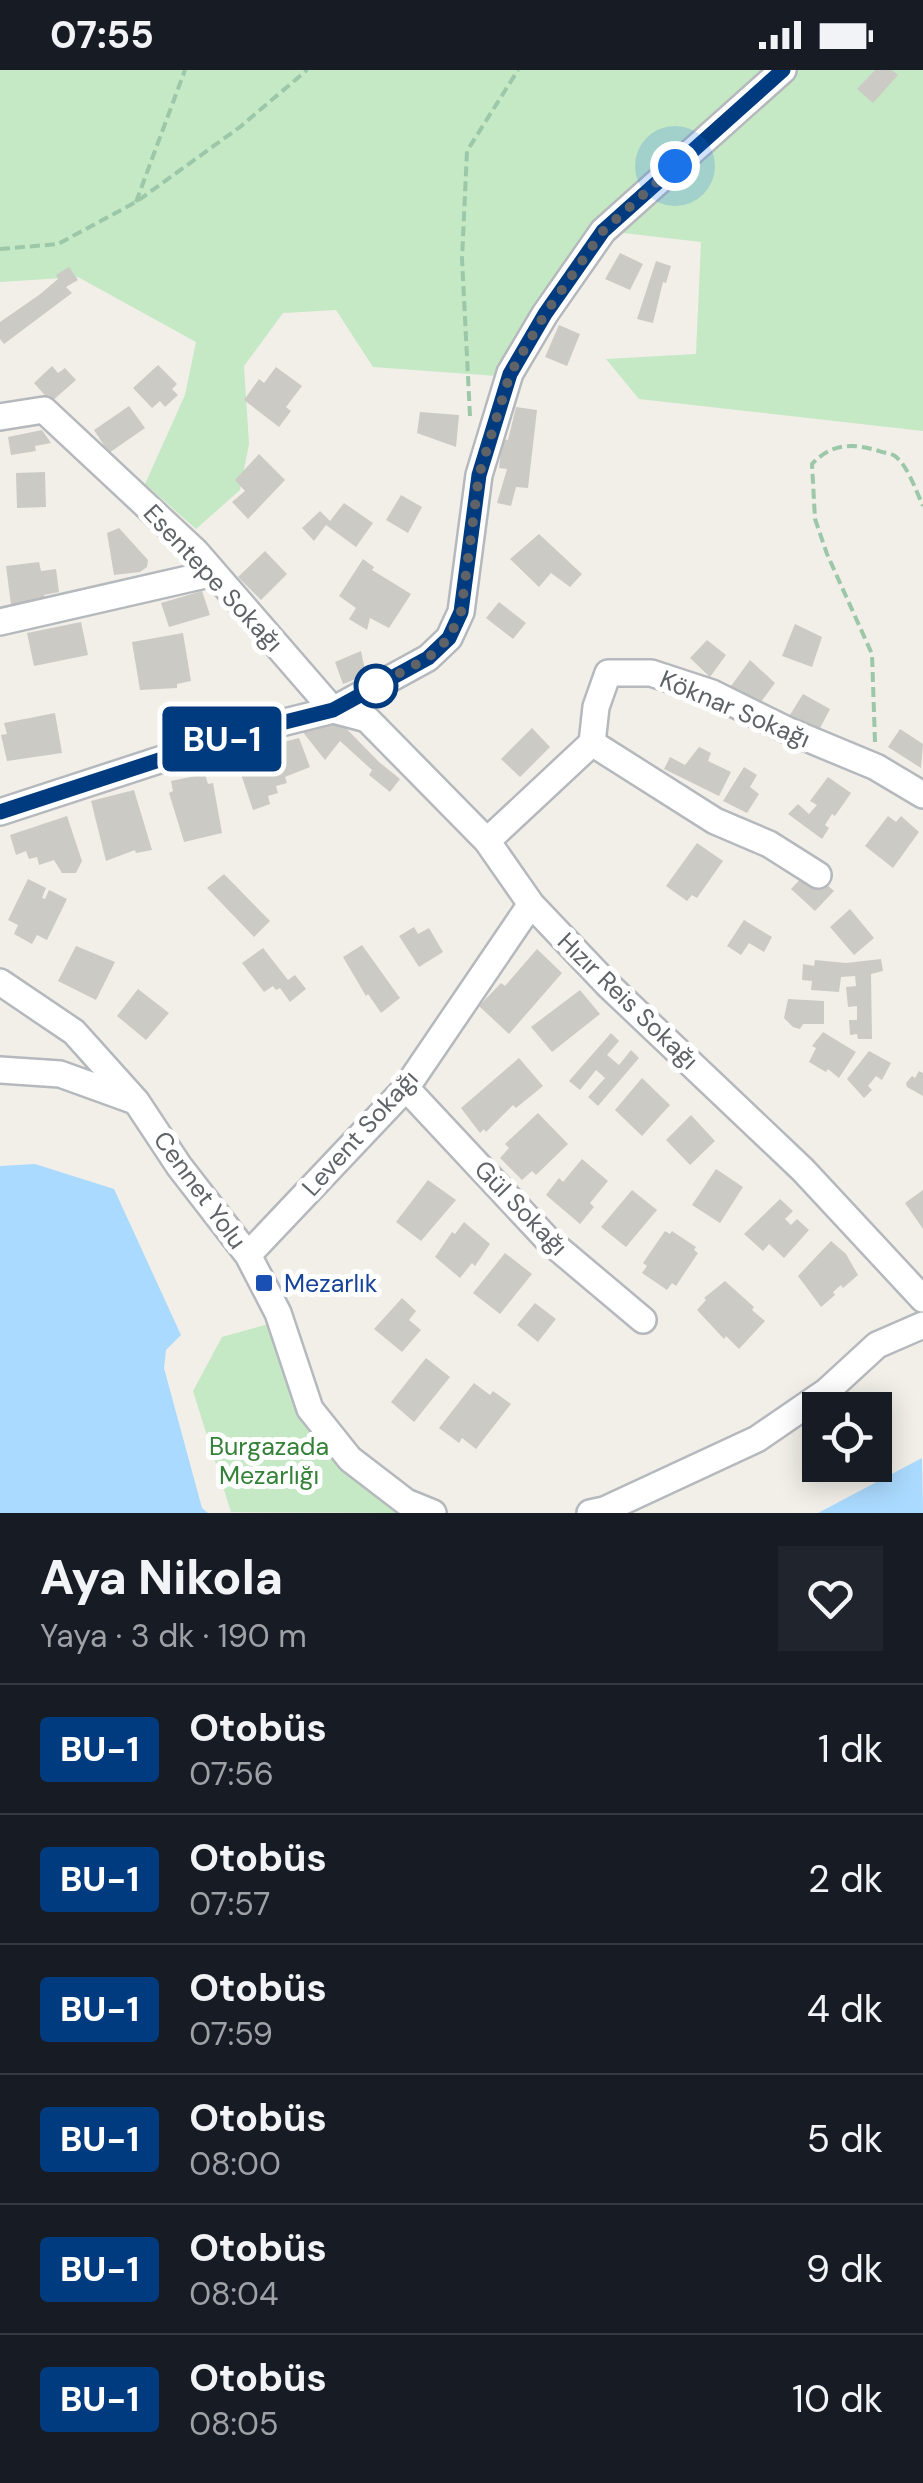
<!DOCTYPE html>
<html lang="tr">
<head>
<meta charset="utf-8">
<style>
	body { margin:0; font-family:"DM Sans",sans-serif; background:#20242c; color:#f1f3f6; height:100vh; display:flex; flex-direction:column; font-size:38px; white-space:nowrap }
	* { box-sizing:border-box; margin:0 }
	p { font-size:32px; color:#9ea1a6 }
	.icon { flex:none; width:55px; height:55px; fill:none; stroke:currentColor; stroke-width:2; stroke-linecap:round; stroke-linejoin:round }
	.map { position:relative; height:1443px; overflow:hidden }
	.panel { display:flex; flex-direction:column; background:#171b24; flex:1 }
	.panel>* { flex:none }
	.badge { padding:0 20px; border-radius:8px; font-size:35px; line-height:65px }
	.controls { position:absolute; left:802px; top:1322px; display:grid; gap:20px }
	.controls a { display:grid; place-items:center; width:90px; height:90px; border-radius:0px; background:#171b24; box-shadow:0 5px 25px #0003; font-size:50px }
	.you { position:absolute; width:50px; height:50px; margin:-25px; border:8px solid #fff; border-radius:50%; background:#1a73e8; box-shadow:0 0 0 15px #1a73e833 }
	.map>.badge { position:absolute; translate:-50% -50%; box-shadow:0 0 0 5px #fff }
	.round { display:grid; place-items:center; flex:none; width:105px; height:105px; border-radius:0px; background:#20242c }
	.headline { display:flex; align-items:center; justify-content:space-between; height:170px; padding:0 40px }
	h1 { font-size:48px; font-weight:800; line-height:75px }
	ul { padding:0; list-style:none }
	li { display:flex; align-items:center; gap:30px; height:130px; padding:0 40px; border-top:2px solid #363941 }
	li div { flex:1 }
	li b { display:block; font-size:38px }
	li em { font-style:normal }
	li .badge { min-width:110px; font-weight:700; text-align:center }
	.status { display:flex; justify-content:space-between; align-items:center; height:70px; padding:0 50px; background:#171b24; direction:ltr }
	.status svg { height:28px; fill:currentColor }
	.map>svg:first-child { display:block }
</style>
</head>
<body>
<div class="status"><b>07:55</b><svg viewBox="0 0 49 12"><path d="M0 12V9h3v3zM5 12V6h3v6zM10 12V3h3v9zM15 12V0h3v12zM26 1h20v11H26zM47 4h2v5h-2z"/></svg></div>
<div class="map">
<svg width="923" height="1443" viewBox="0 0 923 1443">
	<rect width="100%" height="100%" fill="#f1efe8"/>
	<!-- green -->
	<path fill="#c5e8c5" d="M0 0H923V361L639 329 606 289 696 284 701 172 615 162 497 306 373 297 336 240 283 243 244 296 249 374 240 420 196 459 145 414 185 325 196 272 78 207 0 212Z
		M272 1253 298 1340 340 1397 410 1443 231 1442 193 1321 222 1267Z"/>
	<!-- water -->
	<path fill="#aadaff" d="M35 1094 114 1119 181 1265 166 1280 164 1298 202 1438 208 1443H0V1096Z
		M922 1388 923 1443H818Z"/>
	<!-- building -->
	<path fill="#cccac5" d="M875 0H892L898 5 873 33 857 19Z
		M620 183 643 194 630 220 605 209Z
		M656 191 671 196 666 213 663 212 653 253 637 249Z
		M69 197 78 210 66 217 72 223 4 274 0 269V252L39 225 58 209 56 205Z
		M559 255 580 264 567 296 545 287Z
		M158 295 177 314 172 319 178 325 165 337 160 331 152 338 133 318Z
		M52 296 58 303 65 298 76 310 51 332 34 313Z
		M276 297 302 316 286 337 291 341 279 357 244 330 259 309 264 313Z
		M129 336 145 358 109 383 94 360Z
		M516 337 537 340 528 418 516 417 511 436 497 433 507 399 499 398 502 369 508 370Z
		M420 342 459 345 456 377 417 363Z
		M42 360 51 373 35 376 36 381 11 385 8 367Z
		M259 384 285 410 248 449 232 432 245 421 235 410Z
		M45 402 46 437 17 438 16 403Z
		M401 425 422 437 408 463 386 450Z
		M344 433 373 453 356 477 326 455 314 471 302 458 320 441 330 451Z
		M119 458 148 490 147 497 140 502 114 505 107 463Z
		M539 464 582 504 570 517 551 503 539 517 510 489Z
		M265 481 287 504 261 530 238 507Z
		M363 489 374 497 372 500 411 524 389 558 370 548 367 560 349 549 356 538 339 526Z
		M39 492 41 501 56 499 59 522 44 525 45 530 11 535 6 496Z
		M202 521 210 545 169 557 161 533Z
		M499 532 526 553 513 569 486 548Z
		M81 552 88 585 34 596 27 563Z
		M795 554 822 567 812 597 782 586Z
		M183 563 191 611 177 614V618L140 620 132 572Z
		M707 570 726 585 710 607 690 588Z
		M361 581 366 605 343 614 335 592Z
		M750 590 775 613 758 636 731 616Z
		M803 624 830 639 817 664 788 648Z
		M55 643 62 683 7 691 1 665 7 664 4 653Z
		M333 645 379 692 400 709 390 722 369 705 372 700 340 671 325 690 298 656Z
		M532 658 550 677 520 707 501 689Z
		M900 659 923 674 921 698 888 677Z
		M299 668 310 697 285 707 287 713 276 716 278 723 268 726 270 734 253 740 235 686 252 680 255 688 282 677 280 673Z
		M699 677 711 683 708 691 731 702 719 726 664 699 670 687 685 695Z
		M744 697 757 705 750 717 759 724 747 743 723 731Z
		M205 704 208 714 213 713 222 763 184 772 169 723 173 721 171 711Z
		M828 707 851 723 835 746 832 744 825 755 829 758 822 769 788 744 798 734 809 744 817 735 810 731Z
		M134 720 152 780 136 783 135 780 106 791 91 731Z
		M67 746 82 791 76 803H62L54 790 39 795 37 787 29 789 26 781 16 785 10 765Z
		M888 746 896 752 901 746 919 762 893 798 865 776Z
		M697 773 723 791 697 828 692 825 687 831 666 816Z
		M810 799 834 821 815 841 791 819Z
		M224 804 270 851 254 867 207 818Z
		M28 809 46 818 42 828 45 829 49 820 67 829 47 870 37 865 32 874 14 864 18 855 8 850Z
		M850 839 874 868 854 885 830 857Z
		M744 850 772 867 764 882 749 873 741 885 727 876Z
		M414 857 418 864 429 858 443 882 419 897 399 866Z
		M362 875 400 928 381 943 368 924 366 926 343 887Z
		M76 876 115 892 96 930 58 911Z
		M263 878 288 910 295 905 306 919 290 932 280 918 276 920 273 916 264 922 242 893Z
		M537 879 562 903 509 964 479 936 501 913 505 916Z
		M881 889 883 901 871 904 872 969H858L857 964 850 965 849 950H857V936L848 937 846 917 856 916 855 906 841 907 839 922 811 920 812 911 802 910 803 894 814 896 815 890 846 893Z
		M138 919 169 943 146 970 117 946Z
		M580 920 600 944 552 982 531 957Z
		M788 929 824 931V954H803L800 959 793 957 784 948Z
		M823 962 856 982 839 1008 828 999 826 1002 809 992 816 978 812 976Z
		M611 963 619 971 607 985 619 995 631 980 639 988 598 1036 588 1027 605 1008 596 1000 580 1020 569 1011Z
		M869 981 891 993 882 1010 876 1006 868 1016 872 1020 864 1028 847 1009Z
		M519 988 543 1016 516 1038 513 1035 486 1062 484 1059 480 1063 461 1038Z
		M919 1001 923 1003V1026L907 1017 906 1013 912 1006 915 1008Z
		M642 1008 670 1035 642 1066 615 1040Z
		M538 1043 568 1074 536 1105 532 1101 522 1110 500 1088 509 1078 505 1074Z
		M691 1045 715 1071 690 1095 666 1070Z
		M582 1089 608 1111 590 1133 594 1137 580 1154 546 1125 559 1108 563 1112Z
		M716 1099 743 1117 720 1153 692 1135Z
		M428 1110 456 1130 421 1171 396 1152Z
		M632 1120 657 1140 626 1177 601 1157Z
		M923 1120V1159L905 1133Z
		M780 1129 793 1141 785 1149 791 1155 797 1149 809 1160 784 1188 769 1174 763 1181 744 1164Z
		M464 1152 490 1174 475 1196 472 1193 460 1208 435 1187 452 1162 455 1164Z
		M665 1161 670 1164 672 1161 696 1177 694 1180 698 1183 676 1216 672 1213 667 1220 642 1203 647 1196 643 1193Z
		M831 1171 846 1184 858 1205 843 1218 841 1215 833 1222 835 1225 821 1237 798 1206Z
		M505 1183 532 1204 500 1244 473 1223Z
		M725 1211 754 1237 752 1240 765 1251 739 1279 726 1266 724 1269 697 1240 706 1230 704 1228Z
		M402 1228 416 1241 409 1250 421 1260 402 1282 374 1259Z
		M535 1233 556 1249 538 1272 517 1255Z
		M426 1288 450 1307 414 1352 391 1332Z
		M474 1313 490 1325 493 1321 511 1334 476 1379 462 1368 459 1373 439 1358Z"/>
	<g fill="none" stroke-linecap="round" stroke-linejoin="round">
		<!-- minor casing -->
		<g stroke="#b5b8bc" stroke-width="30">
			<path id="minor" d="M0 347 44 340 196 482 333 640
				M0 552 214 503
				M333 640 367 649 487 771 531 834 607 914 803 1100 923 1229
				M592 673 715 751 769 774 818 805
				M0 742 245 662 333 640 428 588 449 568 461 542 479 405 510 303 545 244 603 161 783 0
				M487 771 592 673 596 637 608 603H651L712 623 787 660 876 697 923 725
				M0 912 74 962 136 1031 179 1096 248 1185 278 1243 310 1339 350 1389 406 1432 433 1443
				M0 1000 60 1004 132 1030
				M406 1018 548 1170 643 1250
				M248 1185 406 1018 531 834
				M590 1443 604 1440 757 1369 827 1321 877 1275 923 1255"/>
		</g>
		<!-- path -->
		<path stroke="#9cc7a9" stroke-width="4" stroke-dasharray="10 5" stroke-linecap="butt" d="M136 132 185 0
			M0 179 58 174 136 132 240 57 307 0
			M470 346 462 189 467 81 518 0
			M875 672 872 584 827 484 815 449 812 394C832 373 852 373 879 381 884 383 890 383 895 386 908 396 916 421 923 436"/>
		<!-- minor -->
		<use href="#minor" stroke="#fff" stroke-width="25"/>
	</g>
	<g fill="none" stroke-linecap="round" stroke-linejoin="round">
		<!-- line casing -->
		<g stroke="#fff" stroke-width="22">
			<path id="line" d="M0 742 245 662 333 640 428 588 449 568 461 542 479 405 510 304 545 244 603 161 783 0"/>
		</g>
		<!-- line -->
		<use href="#line" stroke="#003b80" stroke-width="15"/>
		<!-- walk -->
		<path stroke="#5f6368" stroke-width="10" stroke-dasharray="0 18" d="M376 616 364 622 428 588 449 568 461 542 479 405 510 304 545 244 603 161 675 96"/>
	</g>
	<!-- markers -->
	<circle fill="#fff" stroke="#003b80" stroke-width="5" cx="376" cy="616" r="20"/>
	<rect fill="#1a4fb4" stroke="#fff" stroke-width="4" x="254" y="1203" width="20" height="20" rx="5"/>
	<g text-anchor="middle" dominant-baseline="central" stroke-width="10" stroke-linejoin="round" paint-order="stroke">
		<!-- street labels -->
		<g font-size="25" fill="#5f6368" stroke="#fff">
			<text transform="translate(213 508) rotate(47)">Esentepe Sokağı</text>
			<text transform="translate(735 639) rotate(23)">Köknar Sokağı</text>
			<text transform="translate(628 931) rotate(44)">Hızır Reis Sokağı</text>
			<text transform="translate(360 1063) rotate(-48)">Levent Sokağı</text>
			<text transform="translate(200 1120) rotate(54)">Cennet Yolu</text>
			<text transform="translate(521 1138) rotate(46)">Gül Sokağı</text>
		</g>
		<!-- transit labels -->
		<g font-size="25" fill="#164399" stroke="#fff" text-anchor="start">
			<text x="284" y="1213">Mezarlık</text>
		</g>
		<!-- park labels -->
		<g font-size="25" fill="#348238" stroke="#fff">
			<text x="269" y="1376">Burgazada<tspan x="269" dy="29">Mezarlığı</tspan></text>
		</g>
	</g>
</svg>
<div class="controls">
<a><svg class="icon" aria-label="locate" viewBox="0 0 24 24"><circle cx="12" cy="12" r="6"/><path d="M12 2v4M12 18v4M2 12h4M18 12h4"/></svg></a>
</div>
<div class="you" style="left:675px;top:96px"></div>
<b class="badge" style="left:222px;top:669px;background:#003b80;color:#fff">BU-1</b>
</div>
<section class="panel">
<div class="headline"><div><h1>Aya Nikola</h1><p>Yaya · 3 dk · 190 m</p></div><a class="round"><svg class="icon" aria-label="heart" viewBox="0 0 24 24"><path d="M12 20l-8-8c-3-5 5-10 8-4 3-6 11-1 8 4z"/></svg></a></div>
<ul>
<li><span class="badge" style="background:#003b80;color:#fff">BU-1</span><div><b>Otobüs</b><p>07:56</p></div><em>1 dk</em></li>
<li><span class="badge" style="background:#003b80;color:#fff">BU-1</span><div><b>Otobüs</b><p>07:57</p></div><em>2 dk</em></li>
<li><span class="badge" style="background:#003b80;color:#fff">BU-1</span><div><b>Otobüs</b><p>07:59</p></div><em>4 dk</em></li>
<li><span class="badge" style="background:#003b80;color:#fff">BU-1</span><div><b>Otobüs</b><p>08:00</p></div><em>5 dk</em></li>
<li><span class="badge" style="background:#003b80;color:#fff">BU-1</span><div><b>Otobüs</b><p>08:04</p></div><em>9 dk</em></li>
<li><span class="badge" style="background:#003b80;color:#fff">BU-1</span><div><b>Otobüs</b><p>08:05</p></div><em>10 dk</em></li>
</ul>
</section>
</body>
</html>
